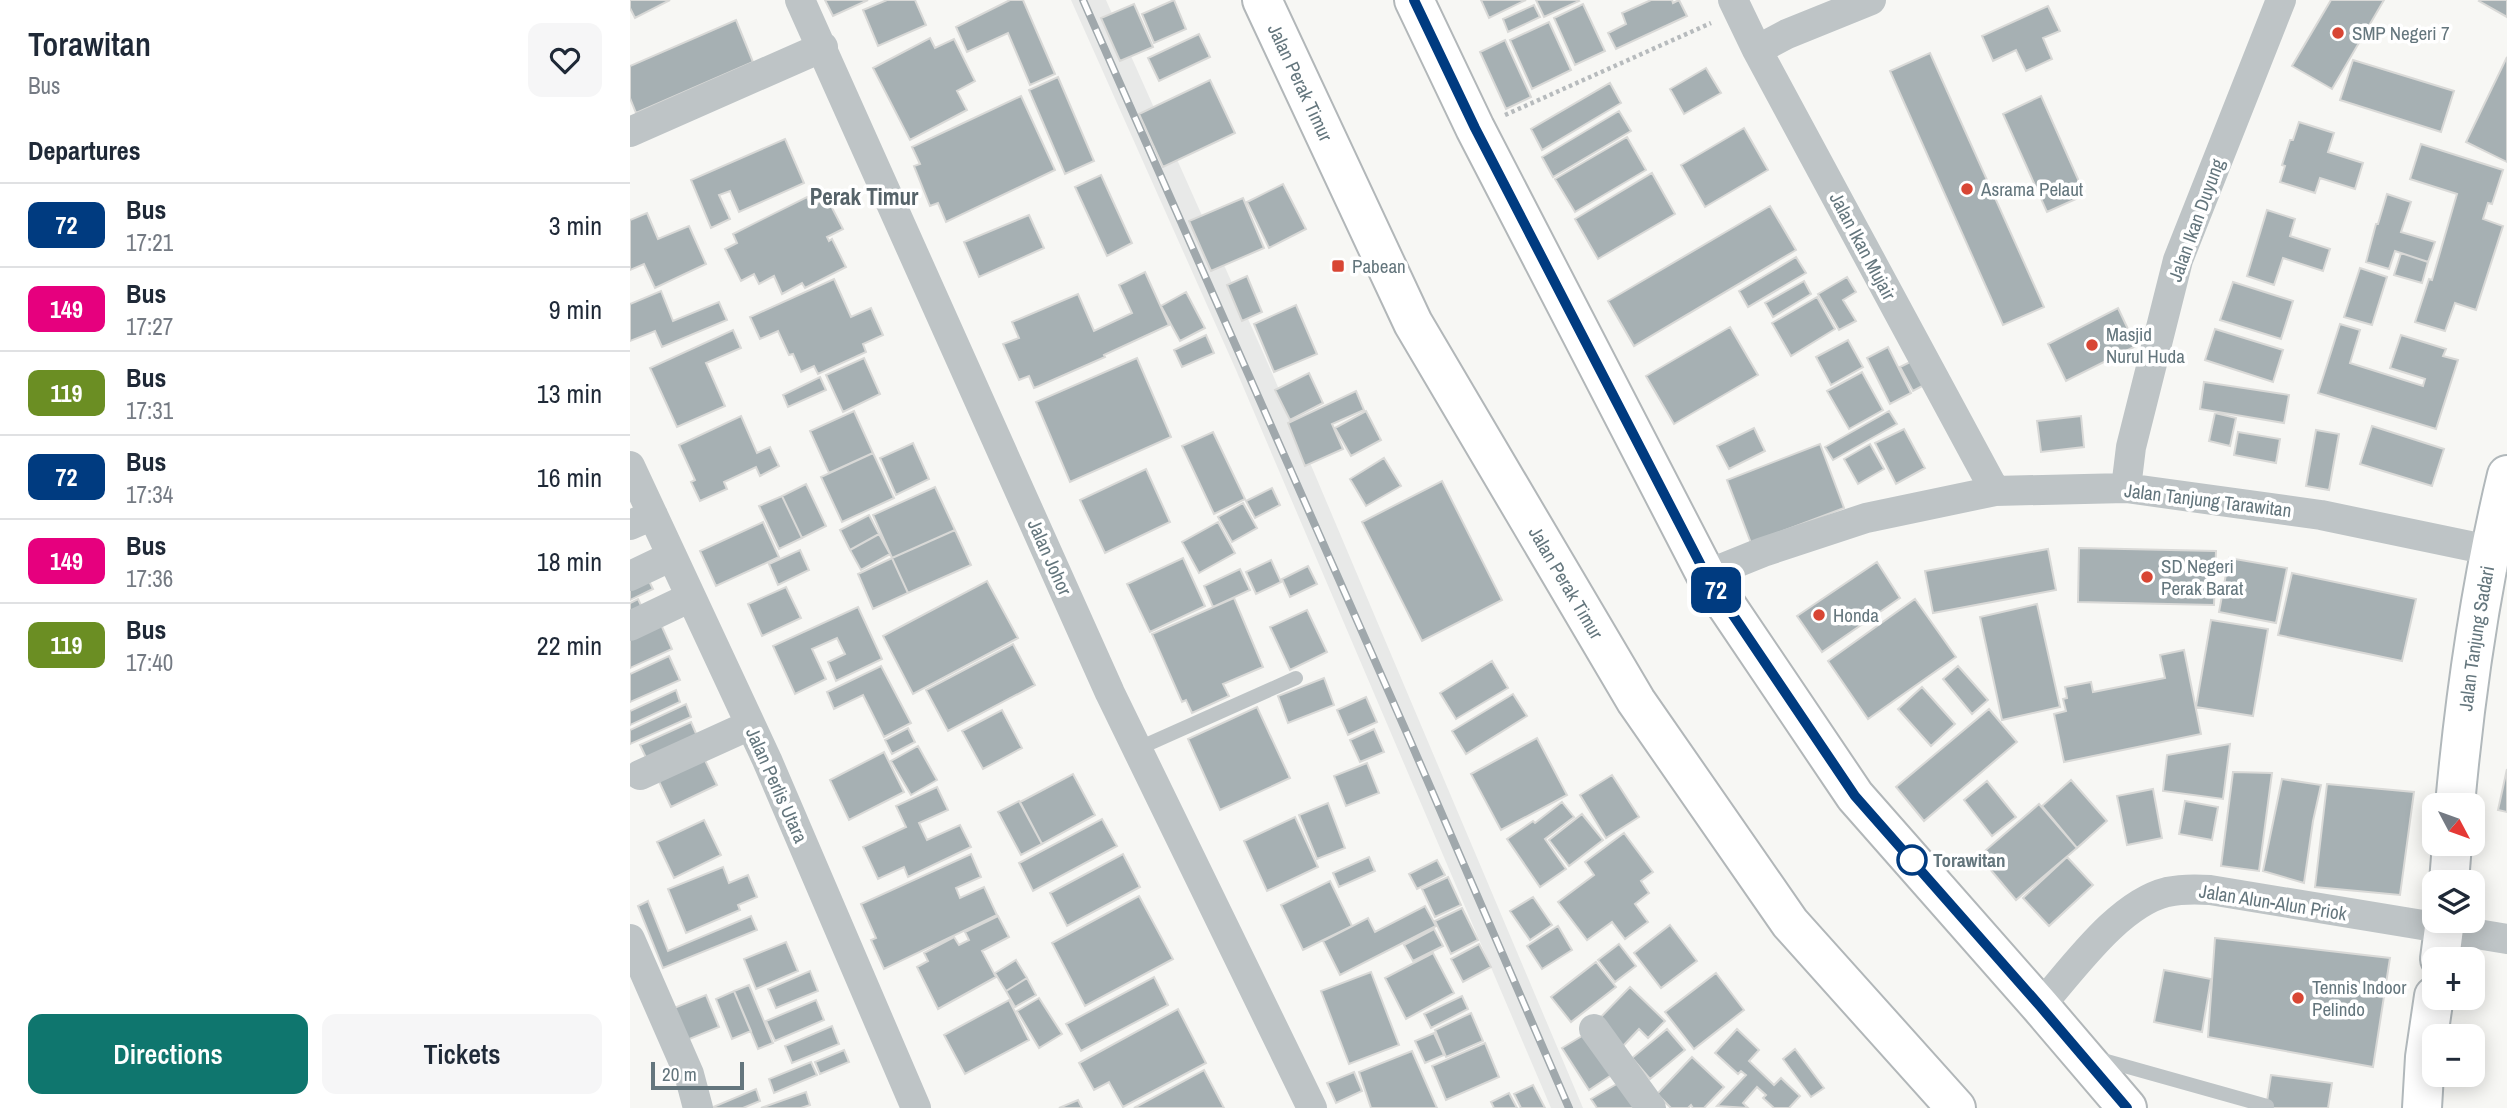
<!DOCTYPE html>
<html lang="en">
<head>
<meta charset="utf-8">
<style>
	body { margin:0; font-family:"Archivo Narrow",sans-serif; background:#f6f6f7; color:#1f2937; height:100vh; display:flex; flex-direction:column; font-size:26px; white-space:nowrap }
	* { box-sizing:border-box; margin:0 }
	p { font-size:23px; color:#747a83 }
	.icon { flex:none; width:38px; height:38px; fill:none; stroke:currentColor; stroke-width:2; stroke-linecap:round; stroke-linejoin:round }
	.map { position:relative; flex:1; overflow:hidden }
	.drawer { display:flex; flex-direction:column; background:#fff; width:630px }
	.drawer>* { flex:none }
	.badge { padding:0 14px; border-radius:10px; font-size:24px; line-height:46px }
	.needle { width:46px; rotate:131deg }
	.tools { position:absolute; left:1792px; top:793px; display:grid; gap:14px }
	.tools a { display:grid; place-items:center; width:63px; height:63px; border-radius:14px; background:#fff; box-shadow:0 4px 18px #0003; font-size:35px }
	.scale { position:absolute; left:21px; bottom:18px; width:93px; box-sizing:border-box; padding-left:7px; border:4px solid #64767d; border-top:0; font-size:19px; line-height:24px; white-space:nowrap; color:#64767d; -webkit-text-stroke:5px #fff; paint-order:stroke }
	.map>.badge { position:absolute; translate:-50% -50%; box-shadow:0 0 0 4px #fff }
	h2 { padding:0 28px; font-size:26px; line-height:63px }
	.round { display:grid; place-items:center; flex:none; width:74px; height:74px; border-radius:14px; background:#f6f6f7 }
	.overview { display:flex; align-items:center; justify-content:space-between; height:119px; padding:0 28px }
	h1 { font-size:33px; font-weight:600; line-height:52px }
	.action { display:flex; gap:14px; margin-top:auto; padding:14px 28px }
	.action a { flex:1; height:80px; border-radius:14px; background:#0f766e; color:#fff; font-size:28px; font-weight:600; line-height:80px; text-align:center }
	.action a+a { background:#f6f6f7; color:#1f2937 }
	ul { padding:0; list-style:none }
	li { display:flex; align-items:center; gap:21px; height:84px; padding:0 28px; border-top:2px solid #e0e1e3 }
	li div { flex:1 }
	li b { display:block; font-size:26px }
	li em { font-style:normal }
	li .badge { min-width:77px; font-weight:700; text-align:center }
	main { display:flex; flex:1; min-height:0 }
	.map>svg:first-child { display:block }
</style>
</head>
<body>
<main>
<section class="drawer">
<div class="overview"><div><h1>Torawitan</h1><p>Bus</p></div><a class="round"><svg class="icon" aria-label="heart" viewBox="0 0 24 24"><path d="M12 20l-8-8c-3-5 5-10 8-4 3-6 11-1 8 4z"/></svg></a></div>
<h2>Departures</h2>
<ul>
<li><span class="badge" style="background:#003b80;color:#fff">72</span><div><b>Bus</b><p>17:21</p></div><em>3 min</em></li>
<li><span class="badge" style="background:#e6007e;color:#fff">149</span><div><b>Bus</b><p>17:27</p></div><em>9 min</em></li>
<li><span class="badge" style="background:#6b8e23;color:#fff">119</span><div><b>Bus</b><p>17:31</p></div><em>13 min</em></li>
<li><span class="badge" style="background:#003b80;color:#fff">72</span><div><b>Bus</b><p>17:34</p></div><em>16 min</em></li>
<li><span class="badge" style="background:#e6007e;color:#fff">149</span><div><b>Bus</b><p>17:36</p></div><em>18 min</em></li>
<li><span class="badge" style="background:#6b8e23;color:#fff">119</span><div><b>Bus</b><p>17:40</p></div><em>22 min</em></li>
</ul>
<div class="action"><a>Directions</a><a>Tickets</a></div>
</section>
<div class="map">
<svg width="1877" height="1108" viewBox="0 0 1877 1108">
	<rect width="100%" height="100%" fill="#f7f7f4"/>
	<!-- built -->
	<path fill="#e8e9e8" d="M441 0H476L639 366 953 1108H921L606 370Z"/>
	<!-- building -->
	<path fill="#a6b0b3" stroke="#d9d9d7" stroke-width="2" d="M0 0H40L5 18 0 8Z
		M195 0H238L203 16Z
		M257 0H285L296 25 248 46 233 10Z
		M380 0H393L425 74 400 85 378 33 337 52 326 27Z
		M544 0 556 29 524 43 512 14Z
		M851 0H896L859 18Z
		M906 0H948L949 1 914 17Z
		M1021 0H1042L1043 3 1049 0 1057 16 986 49 978 33 996 24 992 13Z
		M1701 0H1754L1702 89 1662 66Z
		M1850 0H1877V17L1849 1Z
		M504 4 523 47 490 61 471 18Z
		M953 4 975 51 945 65 924 18Z
		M904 5 910 17 878 32 873 19Z
		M1418 6 1430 31 1413 38 1422 59 1396 71 1386 50 1363 61 1352 36Z
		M106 20 123 62 6 113 0 98V66Z
		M919 22 941 70 902 89 880 40Z
		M569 34 580 57 529 81 518 58Z
		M300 38 305 48 324 39 345 81 327 91 337 110 280 140 243 68Z
		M875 40 901 97 876 109 850 52Z
		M1300 53 1414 307 1373 325 1260 71Z
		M1877 57V162L1836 142Z
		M1723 60 1824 91 1811 132 1710 100Z
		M1076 68 1091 93 1054 114 1040 89Z
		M428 77 464 161 435 174 399 90Z
		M580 80 605 133 533 167 509 114Z
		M980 83 991 103 912 150 901 129Z
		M391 96 425 170 316 222 308 203 300 206 284 166 290 164 282 147Z
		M1411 96 1455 195 1417 212 1373 114Z
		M989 111 1001 131 923 177 912 157Z
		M1669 122 1704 133 1698 152 1733 163 1725 189 1690 178 1685 193 1650 182 1655 166 1652 165 1660 140H1663Z
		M1114 128 1138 170 1075 207 1051 165Z
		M997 137 1016 170 945 212 925 179Z
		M155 139 174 183 109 212 100 191 89 195 100 219 81 228 61 180Z
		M1791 144 1873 170 1862 204 1858 203 1853 219 1873 226 1846 310 1825 303 1815 331 1785 322 1799 279 1802 280 1827 194 1780 179Z
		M1022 173 1045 214 968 259 945 219Z
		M471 175 502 243 477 256 445 187Z
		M653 184 676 229 639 248 617 202Z
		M1757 194 1781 202 1771 232 1805 242 1798 262 1765 251 1759 269 1736 262 1746 224H1748Z
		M177 197 181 206 197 198 213 229 197 237 199 241 202 239 216 267 175 288 172 283 152 294 144 276 129 284 124 274 111 281 95 249 107 243 103 234Z
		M613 198 634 248 581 271 559 221Z
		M1140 206 1166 250 1004 346 978 301Z
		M1637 210 1665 219 1660 236 1700 249 1693 271 1653 258 1644 285 1617 276Z
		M17 213 28 239 59 226 76 264 25 288 14 264 0 270V220Z
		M399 215 414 248 349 277 334 242Z
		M1771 253 1798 262 1792 283 1764 275Z
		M1166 257 1176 273 1118 307 1109 291Z
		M1730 268 1757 277 1742 325 1714 317Z
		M515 272 539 325 474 355 475 357 409 386 404 388 399 376 389 380 373 344 389 338 382 322 448 294 464 331 502 313 489 285Z
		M617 276 632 312 612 321 597 285Z
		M1217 277 1226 292 1213 300 1226 321 1209 330 1188 294Z
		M204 279 221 317 241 308 253 335 233 344 236 352 188 374 184 366 171 372 163 354 159 355 148 331 130 339 120 317Z
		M1174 281 1181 294 1143 317 1135 303Z
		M1603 282 1663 301 1651 339 1590 320Z
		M31 291 43 321 89 302 97 320 32 347 25 331 0 341V304Z
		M556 292 575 328 550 341 531 306Z
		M1187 297 1205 329 1161 356 1142 323Z
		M666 305 687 354 644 372 624 324Z
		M1488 308 1506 346 1436 381 1418 344Z
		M1710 324 1730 330 1720 363 1793 386 1795 379 1760 368 1771 335 1816 349 1813 356 1828 360 1806 429 1688 393Z
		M1100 327 1128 375 1044 424 1016 376Z
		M1585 329 1653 350 1643 382 1575 360Z
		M103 330 111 348 76 363 95 406 47 427 20 368Z
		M576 335 584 353 552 367 544 350Z
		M1218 340 1233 367 1201 385 1186 357Z
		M1258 347 1281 393 1260 404 1237 358Z
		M234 358 250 394 213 412 196 375Z
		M507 358 541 437 440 482 406 402Z
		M1284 360 1296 384 1283 391 1270 367Z
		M1232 372 1253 410 1219 429 1197 391Z
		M679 373 693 403 660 420 645 390Z
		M190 377 196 390 158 407 153 395Z
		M1574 382 1659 395 1654 423 1570 409Z
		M726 391 734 410 702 424 713 449 675 466 658 423Z
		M224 411 243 453 199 473 180 431Z
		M736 411 751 440 721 456 705 428Z
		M1259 411 1267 424 1203 460 1195 447Z
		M1585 413 1606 418 1600 446 1579 441Z
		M111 416 127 453 140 447 149 466 130 476 126 467 94 482 97 489 70 501 61 482 65 480 49 445Z
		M1451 416 1454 447 1411 452 1407 421Z
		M1742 426 1814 449 1802 486 1730 464Z
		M1124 428 1135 451 1099 469 1087 446Z
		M1274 429 1295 468 1266 484 1245 443Z
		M1686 430 1709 434 1699 490 1676 486Z
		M583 432 615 499 584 514 552 446Z
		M1608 432 1650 439 1646 463 1604 455Z
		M283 443 299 479 266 495 250 458Z
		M1190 444 1214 508 1121 543 1097 480Z
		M1240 444 1254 469 1228 484 1214 459Z
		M243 453 264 498 212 522 191 477Z
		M754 458 771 486 736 506 720 479Z
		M516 469 540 522 475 553 450 500Z
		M812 481 872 600 792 641 732 522Z
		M176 484 196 526 172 538 152 496Z
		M305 487 325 530 262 558 243 515Z
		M642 488 650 505 625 518 616 501Z
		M152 496 172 538 149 549 129 506Z
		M613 503 627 528 602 542 588 517Z
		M239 515 249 534 220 550 210 530Z
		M133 522 149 557 86 586 70 551Z
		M588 522 605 553 569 573 552 542Z
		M325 530 341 565 278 593 262 558Z
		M249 534 260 554 231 570 220 550Z
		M1449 548 1586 551 1584 605 1448 602Z
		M1418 549 1426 590 1303 613 1295 571Z
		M170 550 179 570 148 585 139 564Z
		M262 558 278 593 243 609 228 574Z
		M553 558 575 606 520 632 497 584Z
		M1599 558 1657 568 1646 623 1589 612Z
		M641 560 651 582 626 594 616 572Z
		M1247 562 1270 598 1192 652 1167 616Z
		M678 566 687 584 660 597 652 579Z
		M610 569 620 590 583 607 574 586Z
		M15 573 23 589 0 600V580Z
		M1662 573 1786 599 1772 661 1648 635Z
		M357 581 388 638 283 694 253 636Z
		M156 587 171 618 132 636 118 604Z
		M604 598 633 667 593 684 599 696 562 713 556 700 552 702 522 634Z
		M8 599 15 614 0 621V603Z
		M1285 599 1326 657 1238 719 1198 661Z
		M1407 604 1430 707 1372 720 1350 617Z
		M228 607 252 659 206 681 198 662 215 654 207 638 182 649 196 679 165 694 143 646Z
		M677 610 697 652 660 670 640 627Z
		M28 618 42 649 0 668V631Z
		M1581 620 1638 629 1623 716 1566 707Z
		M383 644 405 685 318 731 296 690Z
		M1554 650 1571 734 1434 762 1424 714 1436 711 1433 699 1437 698 1435 687 1461 682 1463 692 1535 678 1530 655Z
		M39 656 50 680 0 702V674Z
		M862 661 878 688 826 719 810 693Z
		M251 666 281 723 254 737 233 695 204 709 197 692Z
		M1328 666 1358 700 1342 714 1313 679Z
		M694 678 704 705 658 723 648 696Z
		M1292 687 1325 724 1301 746 1268 709Z
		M46 690 50 702 0 725V711Z
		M883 694 897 716 836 754 822 731Z
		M736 697 747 722 718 735 707 710Z
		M56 704 61 717 0 744V730Z
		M627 707 660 778 590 810 558 739Z
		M1359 709 1387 742 1294 821 1266 787Z
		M372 710 392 748 353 769 332 731Z
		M61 722 71 745 21 768 10 745Z
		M278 728 285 742 262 754 255 740Z
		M744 729 754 752 730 762 720 740Z
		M907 738 937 795 871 830 841 774Z
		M1600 744 1593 799 1533 791 1537 755Z
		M288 746 307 780 281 795 261 761Z
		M70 750 87 785 41 807 24 771Z
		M254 752 274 792 219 820 200 780Z
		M737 763 749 793 716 806 704 776Z
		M1877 769V812L1868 810Z
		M1603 772 1642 773 1629 871 1591 866Z
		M443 774 465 815 412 844 390 802Z
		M982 775 1009 817 976 838 950 795Z
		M1652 779 1691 785 1683 821 1674 883 1633 871Z
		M1441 780 1477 821 1447 848 1412 806Z
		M1357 781 1386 817 1362 836 1334 800Z
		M1697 784 1784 792 1770 895 1685 887Z
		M307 787 318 810 289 823 297 840 330 825 341 847 278 877 274 867 248 879 233 847 276 827 266 806Z
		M1523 789 1532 838 1497 845 1487 796Z
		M389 801 412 844 391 855 368 812Z
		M1555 801 1588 807 1582 840 1549 834Z
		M932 802 944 817 915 839 936 869 910 887 877 839 903 821 905 823Z
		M698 803 715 848 687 859 669 815Z
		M1409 804 1447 848 1386 900 1349 856Z
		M952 814 973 840 939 866 919 840Z
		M665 817 688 867 637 891 614 841Z
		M472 819 487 846 403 891 389 863Z
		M74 820 91 855 44 878 27 842Z
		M994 833 1023 872 1011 881 1019 893 1005 904 1018 922 995 939 982 922 957 940 928 902 964 875 955 862Z
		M341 854 351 877 326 888 330 898 354 887 367 915 254 969 241 940 246 938 231 904Z
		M493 854 510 887 437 926 420 893Z
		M739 857 745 871 709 887 703 873Z
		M1437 857 1463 885 1419 926 1393 898Z
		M807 860 815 875 787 889 779 874Z
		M93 867 99 883 118 875 127 897 108 905 110 910 56 933 38 889Z
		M818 877 831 905 805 917 792 889Z
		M700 881 722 926 673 950 651 905Z
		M509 896 543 959 455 1006 422 943Z
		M903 897 922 925 900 940 880 911Z
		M18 901 38 951 121 916 127 930 33 968 8 906Z
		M795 906 806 926 710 975 693 941 738 918 745 932Z
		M832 908 848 940 821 954 805 921Z
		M368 916 379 937 352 951 366 977 308 1009 287 967 298 961 294 953 324 937 329 945 339 940 335 932Z
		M1040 925 1067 961 1031 988 1004 953Z
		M928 926 942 950 912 969 897 946Z
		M804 929 813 946 783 961 774 945Z
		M1585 938 1760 958 1743 1067 1578 1037Z
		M156 942 168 971 126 989 114 959Z
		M849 944 861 967 833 982 821 959Z
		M989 944 1006 966 985 982 968 960Z
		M803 953 824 993 776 1019 755 978Z
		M386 960 397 978 376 991 365 973Z
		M966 962 986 987 941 1022 921 997Z
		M1534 970 1581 979 1572 1032 1524 1022Z
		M180 971 188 991 146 1008 138 989Z
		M741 972 769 1045 719 1064 691 991Z
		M1086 973 1114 1010 1064 1049 1035 1012Z
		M524 977 538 1005 451 1051 436 1024Z
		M397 978 406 995 385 1007 376 991Z
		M119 985 143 1043 128 1049 104 991Z
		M1000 987 1035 1021 1018 1038 1009 1029 993 1046 967 1021Z
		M104 991 121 1031 102 1039 86 999Z
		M76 995 89 1027 57 1040 44 1008Z
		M832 996 838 1009 801 1028 794 1014Z
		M409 998 432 1034 409 1048 387 1011Z
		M186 1000 194 1020 145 1041 136 1021Z
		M379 1000 399 1040 335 1074 314 1035Z
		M548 1009 576 1063 493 1107 479 1082 464 1090 449 1063Z
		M841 1013 853 1041 816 1057 805 1030Z
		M202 1026 209 1044 162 1063 155 1046Z
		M1037 1029 1055 1050 1020 1079 1002 1058Z
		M1107 1029 1129 1050 1119 1061 1144 1085 1151 1078 1170 1096 1159 1108H1144L1133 1098 1136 1095 1127 1087 1113 1103 1118 1108 1087 1106 1116 1075 1111 1071 1108 1074 1085 1053Z
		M804 1033 814 1055 795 1063 785 1041Z
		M957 1033 983 1074 959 1090 932 1048Z
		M855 1043 869 1077 816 1100 802 1066Z
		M1165 1049 1194 1088 1181 1097 1153 1059Z
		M214 1050 219 1062 190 1074 185 1062Z
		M782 1051 807 1108H741L729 1072Z
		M1062 1057 1094 1087 1074 1108H1063L1061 1105 1058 1108H1041L1027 1094Z
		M181 1062 187 1075 144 1093 139 1079Z
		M574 1070 594 1108H504Z
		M724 1072 732 1091 706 1103 697 1083Z
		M1641 1075 1702 1083 1698 1108H1636Z
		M990 1082 1006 1108H967L961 1099Z
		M903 1085 915 1108H891L884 1094Z
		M126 1089 130 1101 113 1108H81Z
		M176 1092 180 1105 171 1108H131Z
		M879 1093 887 1108H864L861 1102Z
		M448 1100 452 1108H429Z"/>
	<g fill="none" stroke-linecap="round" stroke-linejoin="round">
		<!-- secondary casing -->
		<g stroke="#b1b8bb" stroke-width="42">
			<g id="secondary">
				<path id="s1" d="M1825 805C1835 694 1851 583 1877 475"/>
				<path d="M1819 882 1822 844"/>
				<path d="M1810 959 1815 920"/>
				<path d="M1792 1108 1795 1057 1804 996"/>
			</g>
		</g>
		<!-- highway casing -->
		<g stroke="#b2b7b9" stroke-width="42">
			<g id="highway">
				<path id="s2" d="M632 0 783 323 1006 701 1160 923 1326 1108"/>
				<path d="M784 0 845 128 1076 575 1225 796 1410 1006 1497 1108"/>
			</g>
		</g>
		<!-- path -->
		<path stroke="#b7bbbd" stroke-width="4.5" stroke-dasharray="3.5 3.5" stroke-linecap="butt" d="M875 115 1081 23"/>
		<!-- lane -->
		<path stroke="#bec4c6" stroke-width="14" d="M507 749 666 678
			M1466 1058 1637 1106"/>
		<!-- street -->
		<path stroke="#bec4c6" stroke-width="30" d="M170 0 480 693 682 1108
			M1103 0 1127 50 1365 491
			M1127 50 1157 34 1241 0
			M0 132 193 47
			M0 466 137 760 286 1108
			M1496 488 1501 447 1548 260 1651 0
			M0 525 23 515
			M1076 575 1133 552 1236 518 1365 491 1496 488 1691 515 1859 550 1877 557
			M0 576 42 556
			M0 626 61 597
			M10 775 120 725
			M0 939 59 1074 68 1108
			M1410 1006C1443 969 1488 904 1537 892 1551 889 1566 889 1580 890L1877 939
			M964 1029 1021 1108"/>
		<!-- secondary -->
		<use href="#secondary" stroke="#fff" stroke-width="38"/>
		<!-- highway -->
		<use href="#highway" stroke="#fff" stroke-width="38"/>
		<!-- rail casing -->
		<g stroke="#a0a8ac" stroke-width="8">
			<path id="rail" d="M453 0 779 738 939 1108"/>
		</g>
		<!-- rail -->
		<use href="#rail" stroke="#fff" stroke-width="5" stroke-dasharray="16" stroke-linecap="butt"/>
	</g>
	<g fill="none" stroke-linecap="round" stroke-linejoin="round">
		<!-- line casing -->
		<g stroke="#fff" stroke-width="16">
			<path id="line" d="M784 0 845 128 1076 575 1225 796 1410 1006 1497 1108"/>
		</g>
		<!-- line -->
		<use href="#line" stroke="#003b80" stroke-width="10"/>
	</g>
	<!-- markers -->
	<g fill="#d84634" stroke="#fff" stroke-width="2.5">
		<circle cx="1708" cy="33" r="7"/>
		<circle cx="1337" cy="189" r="7"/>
		<rect x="701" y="259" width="14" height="14" rx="3.5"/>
		<circle cx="1462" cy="345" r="7"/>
		<circle cx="1517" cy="577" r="7"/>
		<circle cx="1189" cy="615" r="7"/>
		<circle cx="1668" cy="998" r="7"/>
	</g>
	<circle fill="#fff" stroke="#003b80" stroke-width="3.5" cx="1282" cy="860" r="14"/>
	<g text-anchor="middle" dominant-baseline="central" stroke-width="7" stroke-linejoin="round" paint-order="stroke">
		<!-- poi labels -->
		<g font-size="19" fill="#64767d" stroke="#fff" text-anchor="start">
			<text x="1722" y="33">SMP Negeri 7</text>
			<text x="1351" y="189">Asrama Pelaut</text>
			<text x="722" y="266">Pabean</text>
			<text x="1476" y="334">Masjid<tspan x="1476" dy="22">Nurul Huda</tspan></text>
			<text x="1531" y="566">SD Negeri<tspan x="1531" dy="22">Perak Barat</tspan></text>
			<text x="1203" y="615">Honda</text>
			<text x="1682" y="987">Tennis Indoor<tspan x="1682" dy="22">Pelindo</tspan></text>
		</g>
		<!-- street labels -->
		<g font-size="19" fill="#64767d" stroke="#fff">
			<text stroke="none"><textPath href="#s2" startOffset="91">Jalan Perak Timur</textPath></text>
			<text transform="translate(1566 220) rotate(-70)">Jalan Ikan Duyung</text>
			<text transform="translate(1233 246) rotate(62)">Jalan Ikan Mujair</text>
			<text transform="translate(1578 500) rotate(7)">Jalan Tanjung Tarawitan</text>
			<text transform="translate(420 557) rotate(66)">Jalan Johor</text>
			<text stroke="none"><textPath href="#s2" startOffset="658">Jalan Perak Timur</textPath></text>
			<text stroke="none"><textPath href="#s1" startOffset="168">Jalan Tanjung Sadari</textPath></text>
			<text transform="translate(147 785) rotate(66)">Jalan Perlis Utara</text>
			<text transform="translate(1643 902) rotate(9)">Jalan Alun-Alun Priok</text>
		</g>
		<!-- stop labels -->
		<g font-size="19" font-weight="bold" fill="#64767d" stroke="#fff" text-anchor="start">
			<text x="1303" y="860">Torawitan</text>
		</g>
		<!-- quarter labels -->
		<g font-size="23" font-weight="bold" fill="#566369" stroke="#fff">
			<text x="234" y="196">Perak Timur</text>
		</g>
	</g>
</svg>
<div class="tools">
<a><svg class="needle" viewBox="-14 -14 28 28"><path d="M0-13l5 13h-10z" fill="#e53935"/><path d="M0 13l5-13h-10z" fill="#747a83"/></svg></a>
<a><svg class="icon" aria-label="layers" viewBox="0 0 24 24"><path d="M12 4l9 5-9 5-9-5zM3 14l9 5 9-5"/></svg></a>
<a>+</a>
<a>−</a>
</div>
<div class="scale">20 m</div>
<b class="badge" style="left:1086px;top:590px;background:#003b80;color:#fff">72</b>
</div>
</main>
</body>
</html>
